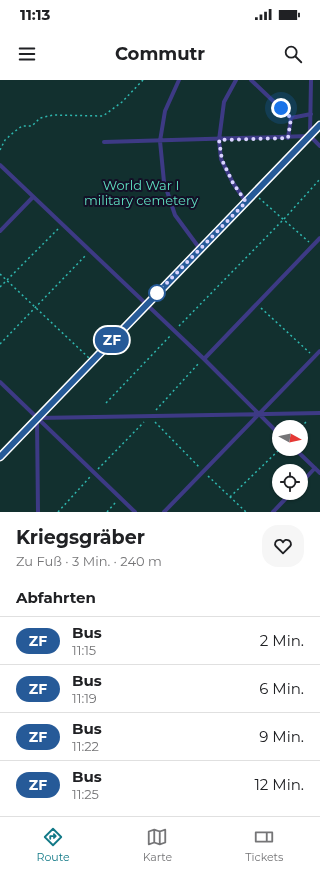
<!DOCTYPE html>
<html lang="de">
<head>
<meta charset="utf-8">
<style>
	body { margin:0; font-family:Montserrat,sans-serif; background:#f6f6f6; color:#202124; height:100vh; display:flex; flex-direction:column; font-size:15px; white-space:nowrap }
	* { box-sizing:border-box; margin:0 }
	p { font-size:13px; color:#757577 }
	.icon { flex:none; width:22px; height:22px; fill:none; stroke:currentColor; stroke-width:2; stroke-linecap:round; stroke-linejoin:round }
	.map { position:relative; height:432px; overflow:hidden }
	.side { display:flex; flex-direction:column; background:#fff; flex:1 }
	.side>* { flex:none }
	.badge { padding:0 8px; border-radius:13px; font-size:14px; line-height:26px }
	.needle { width:26px; rotate:98deg }
	.tools { position:absolute; left:272px; top:340px; display:grid; gap:8px }
	.tools a { display:grid; place-items:center; width:36px; height:36px; border-radius:50%; background:#fff; box-shadow:0 1px 3px #0004; font-size:20px }
	.you { position:absolute; width:20px; height:20px; margin:-10px; border:3px solid #fff; border-radius:50%; background:#1a73e8; box-shadow:0 0 0 6px #1a73e833 }
	.map>.badge { position:absolute; translate:-50% -50%; box-shadow:0 0 0 2px #fff }
	h2 { padding:0 16px; font-size:15px; line-height:36px }
	.round { display:grid; place-items:center; flex:none; width:42px; height:42px; border-radius:16px; background:#f6f6f6 }
	.head { display:flex; align-items:center; justify-content:space-between; height:68px; padding:0 16px }
	h1 { font-size:19px; font-weight:700; line-height:30px }
	ul { padding:0; list-style:none }
	li { display:flex; align-items:center; gap:12px; height:48px; padding:0 16px; border-top:1px solid #e0e0e0 }
	li div { flex:1 }
	li b { display:block; font-size:15px }
	li em { font-style:normal }
	li .badge { min-width:44px; font-weight:700; text-align:center }
	.status { display:flex; justify-content:space-between; align-items:center; height:28px; padding:0 20px; background:#fff; direction:ltr }
	.status svg { height:11px; fill:currentColor }
	header { display:flex; justify-content:space-between; align-items:center; height:52px; padding:0 16px; background:#fff; font-size:18px; font-weight:700 }
	.tab-bar { display:flex; justify-content:space-around; align-items:center; height:56px; border-top:1px solid #e0e0e0; background:#fff; font-size:11px; color:#757577 }
	.tab-bar a { display:grid; justify-items:center; gap:2px }
	.tab-bar .on { color:#127987 }
	.map>svg:first-child { display:block }
</style>
</head>
<body>
<div class="status"><b>11:13</b><svg viewBox="0 0 49 12"><path d="M0 12V9h3v3zM5 12V6h3v6zM10 12V3h3v9zM15 12V0h3v12zM26 1h20v11H26zM47 4h2v5h-2z"/></svg></div>
<header><svg class="icon" aria-label="menu" viewBox="0 0 24 24"><path d="M4 6h16M4 12h16M4 18h16"/></svg>Commutr<svg class="icon" aria-label="search" viewBox="0 0 24 24"><circle cx="10" cy="10" r="6"/><path d="M15 15l6 6"/></svg></header>
<div class="map">
<svg width="320" height="432" viewBox="0 0 320 432">
	<rect width="100%" height="100%" fill="#130f26"/>
	<!-- green -->
	<path fill="#12302f" fill-rule="evenodd" d="M0 0H320V432H0ZM279 347H301V369H279ZM279 391H301V413H279Z"/>
	<g fill="none" stroke-linecap="round" stroke-linejoin="round">
		<!-- path -->
		<path stroke="#2fb8b0" stroke-width="1.5" stroke-dasharray="2 3" stroke-linecap="butt" d="M0 70 5 60 14 52 22 46H32L40 38 53 35 103 36 122 22 143 0
			M259 118 309 162
			M0 194 89 278
			M0 207 58 149
			M261 228 310 273
			M179 246 284 139 320 99
			M0 264 86 175
			M106 323 171 255
			M156 330 199 283
			M155 342 200 388
			M301 347 308 340
			M98 389 144 342
			M208 396 246 432
			M230 417 280 369
			M58 432 90 397
			M107 432 116 422"/>
		<!-- service -->
		<path stroke="#3d3a85" stroke-width="4" d="M179 0 165 31 160 61 164 102 175 135 200 169
			M236 0 224 22 219 60 221 79 233 103 246 122
			M251 0 291 38 311 34
			M310 56 311 0
			M288 58 291 38
			M104 62 310 56 320 66
			M0 85 204 279 279 354
			M0 151 33 117
			M204 279 320 158
			M0 302 135 432
			M295 369 320 393
			M0 377 320 45
			M301 403 315 388
			M38 432 37 338 320 333
			M164 432 320 271
			M273 432 291 413"/>
	</g>
	<g fill="none" stroke-linecap="round" stroke-linejoin="round">
		<!-- line casing -->
		<g stroke="#fff" stroke-width="9">
			<path id="line" d="M0 377 320 45"/>
		</g>
		<!-- line -->
		<use href="#line" stroke="#265a98" stroke-width="6"/>
		<!-- walk -->
		<path stroke="#d9d4ff" stroke-width="4" stroke-dasharray="0 7.2" d="M157 213 246 122 233 103 222 80 219 60 288 58 291 38 281 28"/>
	</g>
	<!-- markers -->
	<circle fill="#fff" stroke="#265a98" stroke-width="2" cx="157" cy="213" r="8"/>
	<g text-anchor="middle" dominant-baseline="central" stroke-width="4" stroke-linejoin="round" paint-order="stroke">
		<!-- park labels -->
		<g font-size="13" fill="#5fe0c0" stroke="#130f26">
			<text x="141" y="105">World War I<tspan x="141" dy="15">military cemetery</tspan></text>
		</g>
	</g>
</svg>
<div class="tools">
<a><svg class="needle" viewBox="-14 -14 28 28"><path d="M0-13l5 13h-10z" fill="#e53935"/><path d="M0 13l5-13h-10z" fill="#757577"/></svg></a>
<a><svg class="icon" aria-label="locate" viewBox="0 0 24 24"><circle cx="12" cy="12" r="6"/><path d="M12 2v4M12 18v4M2 12h4M18 12h4"/></svg></a>
</div>
<div class="you" style="left:281px;top:28px"></div>
<b class="badge" style="left:112px;top:260px;background:#265a98;color:#fff">ZF</b>
</div>
<section class="side">
<div class="head"><div><h1>Kriegsgräber</h1><p>Zu Fuß · 3 Min. · 240 m</p></div><a class="round"><svg class="icon" aria-label="heart" viewBox="0 0 24 24"><path d="M12 20l-8-8c-3-5 5-10 8-4 3-6 11-1 8 4z"/></svg></a></div>
<h2>Abfahrten</h2>
<ul>
<li><span class="badge" style="background:#265a98;color:#fff">ZF</span><div><b>Bus</b><p>11:15</p></div><em>2 Min.</em></li>
<li><span class="badge" style="background:#265a98;color:#fff">ZF</span><div><b>Bus</b><p>11:19</p></div><em>6 Min.</em></li>
<li><span class="badge" style="background:#265a98;color:#fff">ZF</span><div><b>Bus</b><p>11:22</p></div><em>9 Min.</em></li>
<li><span class="badge" style="background:#265a98;color:#fff">ZF</span><div><b>Bus</b><p>11:25</p></div><em>12 Min.</em></li>
</ul>
</section>
<nav class="tab-bar">
<a class="on"><svg class="icon" aria-label="directions" viewBox="0 0 24 24"><path d="M12 3l9 9-9 9-9-9zM9 14v-3h6M13 9l2 2-2 2"/></svg>Route</a>
<a><svg class="icon" aria-label="map" viewBox="0 0 24 24"><path d="M3 6l6-2 6 2 6-2v14l-6 2-6-2-6 2zM9 4v14M15 6v14"/></svg>Karte</a>
<a><svg class="icon" aria-label="tickets" viewBox="0 0 24 24"><path d="M3 7h18v10H3zM15 7v10"/></svg>Tickets</a>
</nav>
</body>
</html>
